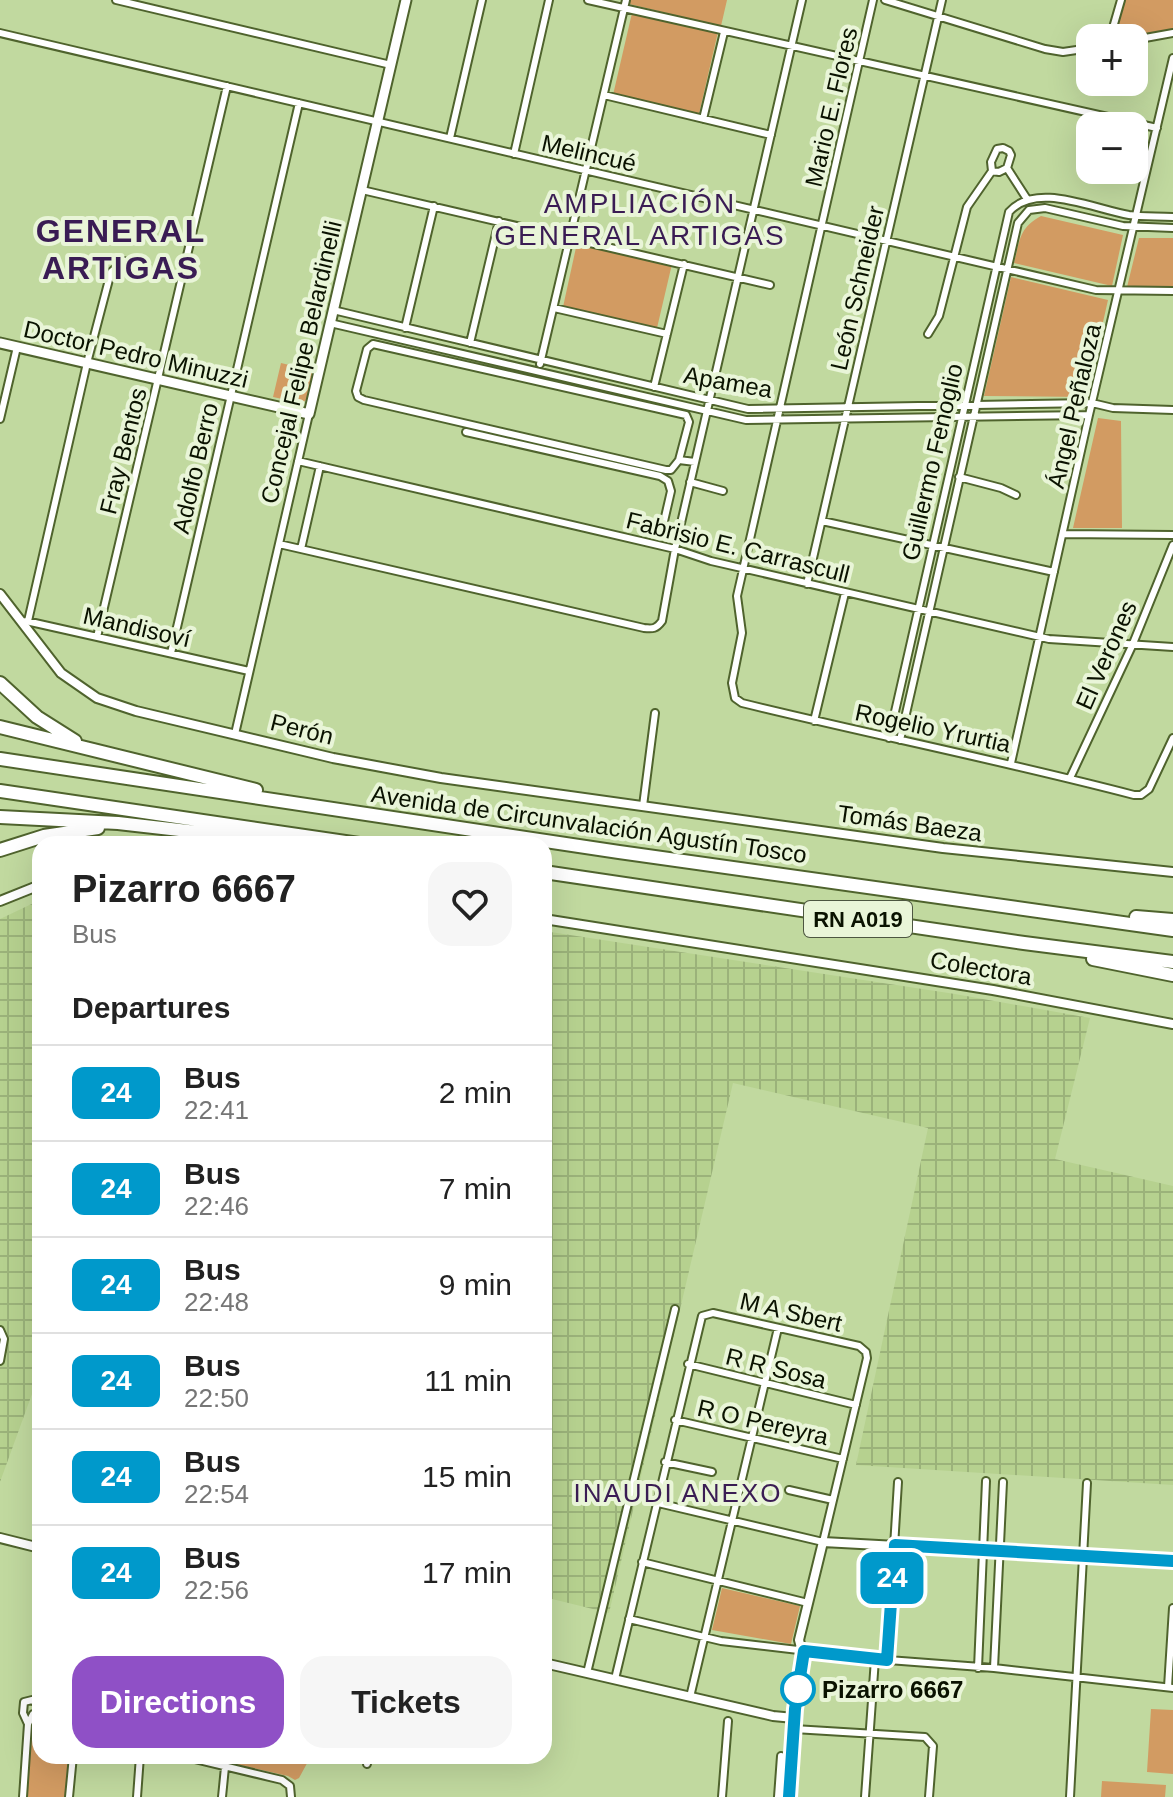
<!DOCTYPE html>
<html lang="en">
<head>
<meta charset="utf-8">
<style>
	body { margin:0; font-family:Arial,sans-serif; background:#f6f6f6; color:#222; height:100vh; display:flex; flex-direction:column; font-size:30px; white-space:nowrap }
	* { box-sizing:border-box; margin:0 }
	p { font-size:26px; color:#767676 }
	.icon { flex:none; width:44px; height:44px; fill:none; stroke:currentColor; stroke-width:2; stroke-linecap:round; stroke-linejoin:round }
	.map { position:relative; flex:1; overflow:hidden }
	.sheet { position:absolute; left:32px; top:836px; width:520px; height:928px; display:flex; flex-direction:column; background:#fff; border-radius:24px; box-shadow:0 8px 32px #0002 }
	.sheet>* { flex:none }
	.badge { padding:0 16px; border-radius:12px; font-size:28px; line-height:52px }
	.tools { position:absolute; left:1076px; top:24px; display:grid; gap:16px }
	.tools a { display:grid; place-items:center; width:72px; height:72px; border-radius:16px; background:#fff; box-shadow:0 8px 32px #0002; font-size:40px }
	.map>.badge { position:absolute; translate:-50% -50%; box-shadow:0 0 0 4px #fff }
	h2 { padding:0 40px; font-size:30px; line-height:72px }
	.round { display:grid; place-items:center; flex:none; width:84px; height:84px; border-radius:24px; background:#f6f6f6 }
	.headline { display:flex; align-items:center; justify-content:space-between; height:136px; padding:0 40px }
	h1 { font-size:38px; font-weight:600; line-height:60px }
	.action { display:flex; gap:16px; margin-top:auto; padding:16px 40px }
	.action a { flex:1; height:92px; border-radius:24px; background:#8f50c6; color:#fff; font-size:32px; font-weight:600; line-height:92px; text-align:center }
	.action a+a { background:#f6f6f6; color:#222 }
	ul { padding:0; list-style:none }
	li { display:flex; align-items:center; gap:24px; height:96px; padding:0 40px; border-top:2px solid #e0e0e0 }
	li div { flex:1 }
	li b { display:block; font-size:30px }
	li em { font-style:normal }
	li .badge { min-width:88px; font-weight:700; text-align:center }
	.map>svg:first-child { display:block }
</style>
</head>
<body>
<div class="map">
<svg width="1173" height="1797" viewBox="0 0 1173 1797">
	<defs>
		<pattern id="industrial-grid" width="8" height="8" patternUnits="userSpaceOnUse" patternTransform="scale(2)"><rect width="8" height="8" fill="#b6d18f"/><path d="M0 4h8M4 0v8" fill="none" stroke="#9bb27a"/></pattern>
	</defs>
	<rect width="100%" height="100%" fill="#c1d99f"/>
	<!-- industrial -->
	<path fill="url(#industrial-grid)" d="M40 900V1372L0 1482V919Z
		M544 931 955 994 1090 1018 1055 1159 1173 1186V1485L856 1465 928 1128 733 1083 609 1613 544 1597Z"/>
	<!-- green -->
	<path fill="#d29b62" d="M630 0H727L721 26 629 4Z
		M1124 0H1173V30L1123 38 1116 37 1115 31Z
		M632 13 718 32 699 114 613 95Z
		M1041 216 1123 235 1112 286 1014 263C1020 240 1019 228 1041 216Z
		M1139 238H1173V287H1127Z
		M577 243 672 264 657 328 563 307Z
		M1011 277 1108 300 1086 397 984 396Z
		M281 363 314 371 308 399 301 403 273 397Z
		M1098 418 1121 421 1122 528H1073Z
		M722 1588 800 1606 791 1644 712 1630Z
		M1151 1709 1173 1710V1774L1147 1772Z
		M40 1717V1756H68L65 1797H27L32 1723Z
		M227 1756H311L299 1778 295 1780 288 1776 226 1762Z
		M1102 1781 1166 1785 1165 1797H1101Z"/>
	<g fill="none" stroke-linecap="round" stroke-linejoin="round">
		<!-- minor casing -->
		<g stroke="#4f632d" stroke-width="10">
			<path id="minor" d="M116 0 391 65
				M588 0 1157 128
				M873 0 737 596 742 633 732 683 735 698 742 703C873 735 1004 761 1134 795H1141L1149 789 1173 738
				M885 0 1045 49 1063 52 1090 48
				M0 33 1096 290 1173 291
				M1110 38 1121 0
				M1134 40 1173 33
				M604 95 771 135
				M703 119 724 32
				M450 138 482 0
				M514 154 549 0
				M1007 168 1027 199
				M362 190 770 285
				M554 308 667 334
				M333 310 748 409 1092 403 1113 408 1173 410
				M330 323 746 420 1089 415
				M405 328 434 206
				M928 334 939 316 967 207 992 171 991 162 997 149 1003 148 1009 151 1011 155 1007 168 999 172 992 171
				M470 343 499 221
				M540 364 626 0
				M654 387 684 264
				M0 419 17 347
				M466 432 660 476 668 481 671 491 662 530
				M679 460 689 422 686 415 373 344 367 349 356 391 358 397 364 400 666 470H671L679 460 695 462
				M298 461 675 549 711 561 1049 639 1173 647
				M959 477 1001 488 1016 495
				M690 482 723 491
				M822 521 1054 572
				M1063 534 1173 535
				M279 544 644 628C653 629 656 629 662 621L675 549 802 0
				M301 549 320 466
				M807 584 942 0
				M26 621 249 671
				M28 621 87 363 111 272 124 261
				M97 637 227 86
				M171 653 299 103
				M814 721 845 593
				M235 734 309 414
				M889 738 1009 212C1036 181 1093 209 1129 215 1143 217 1158 216 1173 217
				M900 740 1018 223 1029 210 1045 208 1123 226 1173 228
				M1011 763 1089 415 1173 58
				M1070 778 1132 646 1173 545
				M643 806 655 713
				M0 1330 4 1339 0 1361
				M688 1364 856 1405
				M675 1420 843 1459
				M665 1462 712 1472
				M789 1490 833 1500
				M642 1562 808 1603
				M629 1619 721 1641 875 1659 994 1668 1173 1688
				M887 1660 898 1482
				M978 1668 986 1481
				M994 1668 1003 1482
				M587 1673 675 1309
				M615 1679 702 1316 713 1313 859 1346 866 1352 867 1358 823 1542 658 1503
				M1168 1687 1173 1608
				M690 1697 778 1328
				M28 1724 23 1713 24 1702 32 1700 40 1706
				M794 1729 925 1737 933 1746 929 1797
				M182 1756 282 1780 290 1786 291 1797
				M367 1764 368 1756
				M23 1797 28 1724 33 1714H40
				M69 1797 73 1756
				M137 1797 140 1756
				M222 1797 225 1767
				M722 1797 728 1721
				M778 1797 781 1756
				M865 1797 875 1659
				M1070 1797 1087 1483"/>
		</g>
		<!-- tertiary casing -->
		<g stroke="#4f632d" stroke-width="12">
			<path id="tertiary" d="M0 594 61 673 97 698 136 711 333 758 441 778 943 848 1173 872
				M0 901 40 885
				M544 919 993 990 1173 1024
				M0 1538 40 1548
				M544 1663 773 1716 794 1718
				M789 1797 795 1709 804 1659 799 1640 823 1542 1173 1561"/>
		</g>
		<!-- secondary casing -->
		<g stroke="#4f632d" stroke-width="13">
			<path id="secondary" d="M0 343 309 414 406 0"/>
		</g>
		<!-- motorway casing -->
		<g stroke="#4f632d" stroke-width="16">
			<path id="motorway" d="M0 683 37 717 75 741
				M0 727 256 790
				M0 759 619 852 1173 930
				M0 791 359 844
				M0 817 118 823 302 844
				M0 850 44 836 98 828
				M544 872 1024 943 1173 962
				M1136 917 1173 920
				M1093 959 1173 975"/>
		</g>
		<!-- minor -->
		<use href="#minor" stroke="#fff" stroke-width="6"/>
		<!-- tertiary -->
		<use href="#tertiary" stroke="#fff" stroke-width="8"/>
		<!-- secondary -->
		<use href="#secondary" stroke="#fff" stroke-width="9"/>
		<!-- motorway -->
		<use href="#motorway" stroke="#fff" stroke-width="12"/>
	</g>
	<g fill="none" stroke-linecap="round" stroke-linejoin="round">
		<!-- line casing -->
		<g stroke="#fff" stroke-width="18">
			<path id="line" d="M789 1797 795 1709 804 1651 887 1660 895 1545 1173 1561"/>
		</g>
		<!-- line -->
		<use href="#line" stroke="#0099cb" stroke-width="12"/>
	</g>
	<!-- markers -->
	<circle fill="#fff" stroke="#0099cb" stroke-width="4" cx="798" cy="1689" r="16"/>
	<g text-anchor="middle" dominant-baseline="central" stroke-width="8" stroke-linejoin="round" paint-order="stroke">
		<!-- shield labels -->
		<rect fill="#e9f5d8" stroke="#4d5641" stroke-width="2" x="804" y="901" width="108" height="36" rx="6"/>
		<g font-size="22" font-weight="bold" fill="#0a1200">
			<text x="858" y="919">RN A019</text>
		</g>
		<!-- street labels -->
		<g font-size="24" fill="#0a1200" stroke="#e9f5d8">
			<text transform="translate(831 107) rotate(-77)">Mario E. Flores</text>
			<text transform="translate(589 153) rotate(13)">Melincué</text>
			<text transform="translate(857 288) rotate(-77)">León Schneider</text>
			<text transform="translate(136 354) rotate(13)">Doctor Pedro Minuzzi</text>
			<text transform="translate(301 362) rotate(-77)">Concejal Felipe Belardinelli</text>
			<text transform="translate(728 382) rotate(10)">Apamea</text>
			<text transform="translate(1074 406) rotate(-77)">Ángel Peñaloza</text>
			<text transform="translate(123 451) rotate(-76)">Fray Bentos</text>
			<text transform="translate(932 462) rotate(-77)">Guillermo Fenoglio</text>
			<text transform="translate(195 468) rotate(-77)">Adolfo Berro</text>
			<text transform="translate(738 547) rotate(14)">Fabrisio E. Carrascull</text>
			<text transform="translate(137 627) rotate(13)">Mandisoví</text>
			<text transform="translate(1106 655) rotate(-66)">El Verones</text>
			<text transform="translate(933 728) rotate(12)">Rogelio Yrurtia</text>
			<text transform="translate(302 729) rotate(14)">Perón</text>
			<text transform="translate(910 823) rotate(8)">Tomás Baeza</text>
			<text transform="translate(589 824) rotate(8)">Avenida de Circunvalación Agustín Tosco</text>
			<text transform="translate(981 968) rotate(10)">Colectora</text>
			<text transform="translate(791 1312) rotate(13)">M A Sbert</text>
			<text transform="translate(776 1368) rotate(14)">R R Sosa</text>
			<text transform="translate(763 1422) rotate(13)">R O Pereyra</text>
		</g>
		<!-- stop labels -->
		<g font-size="24" font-weight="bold" fill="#0a1200" stroke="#e9f5d8" text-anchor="start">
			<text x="822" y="1689">Pizarro 6667</text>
		</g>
		<!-- neighbourhood labels -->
		<g font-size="26" letter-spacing="2" fill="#3a1c54" stroke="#e9f5d8">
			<text x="678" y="1493">INAUDI ANEXO</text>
		</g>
		<!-- quarter labels -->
		<g font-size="28" letter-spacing="2" fill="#3a1c54" stroke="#e9f5d8">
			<text x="640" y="203">AMPLIACIÓN<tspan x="640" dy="32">GENERAL ARTIGAS</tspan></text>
		</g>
		<!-- district labels -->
		<g font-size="32" font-weight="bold" letter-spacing="2" fill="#3a1c54" stroke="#e9f5d8">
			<text x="121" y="231">GENERAL<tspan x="121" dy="37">ARTIGAS</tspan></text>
		</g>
	</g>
</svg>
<div class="tools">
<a>+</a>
<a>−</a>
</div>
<b class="badge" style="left:892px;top:1578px;background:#0099cb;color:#fff">24</b>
<section class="sheet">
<div class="headline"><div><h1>Pizarro 6667</h1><p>Bus</p></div><a class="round"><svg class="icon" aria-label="heart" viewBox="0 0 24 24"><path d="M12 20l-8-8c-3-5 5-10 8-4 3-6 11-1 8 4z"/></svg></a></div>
<h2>Departures</h2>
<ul>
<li><span class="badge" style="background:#0099cb;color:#fff">24</span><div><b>Bus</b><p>22:41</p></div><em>2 min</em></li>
<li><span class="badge" style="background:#0099cb;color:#fff">24</span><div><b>Bus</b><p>22:46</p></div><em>7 min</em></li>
<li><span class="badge" style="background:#0099cb;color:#fff">24</span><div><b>Bus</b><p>22:48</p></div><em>9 min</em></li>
<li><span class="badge" style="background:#0099cb;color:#fff">24</span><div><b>Bus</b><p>22:50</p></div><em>11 min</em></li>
<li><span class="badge" style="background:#0099cb;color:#fff">24</span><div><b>Bus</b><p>22:54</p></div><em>15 min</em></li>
<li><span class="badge" style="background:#0099cb;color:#fff">24</span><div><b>Bus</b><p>22:56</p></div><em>17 min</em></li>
</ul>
<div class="action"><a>Directions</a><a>Tickets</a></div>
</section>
</div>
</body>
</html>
